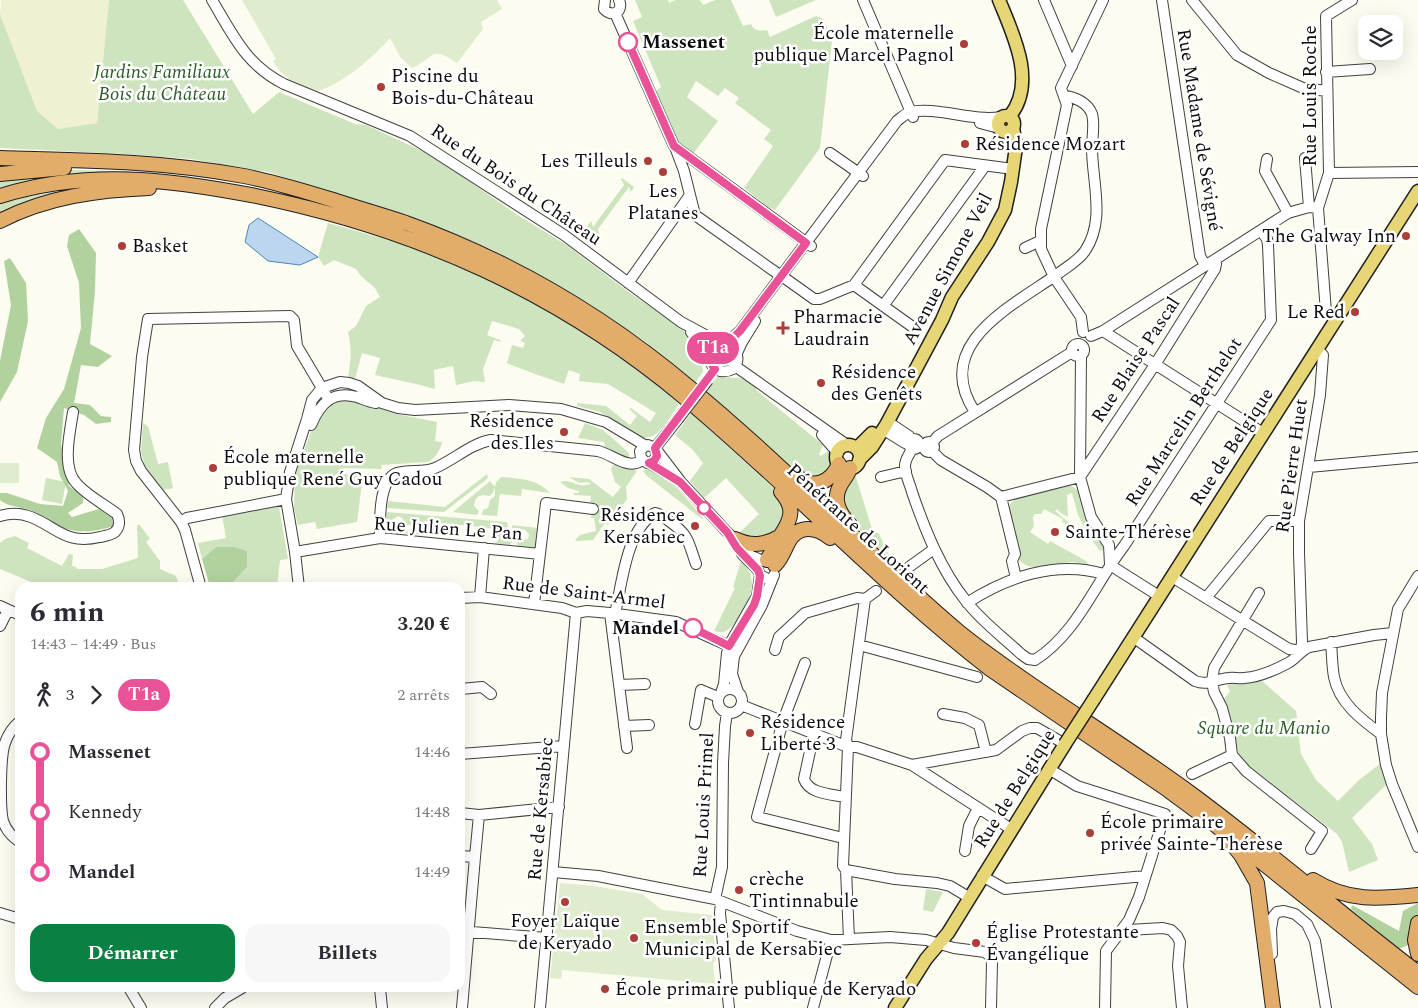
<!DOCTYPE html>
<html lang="fr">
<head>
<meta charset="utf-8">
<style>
	body { margin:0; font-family:Spectral,serif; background:#f7f7f7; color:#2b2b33; height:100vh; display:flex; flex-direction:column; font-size:19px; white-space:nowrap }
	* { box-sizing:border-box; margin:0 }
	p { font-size:16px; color:#7c7c81 }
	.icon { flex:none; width:28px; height:28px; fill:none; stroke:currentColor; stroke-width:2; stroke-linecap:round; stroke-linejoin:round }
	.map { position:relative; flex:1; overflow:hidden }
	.panel { position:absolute; left:15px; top:582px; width:450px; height:410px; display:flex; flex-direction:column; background:#fff; border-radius:15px; box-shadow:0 5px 20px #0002 }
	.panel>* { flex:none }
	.badge { padding:0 10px; border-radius:16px; font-size:18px; line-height:32px }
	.buttons { position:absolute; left:1358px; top:15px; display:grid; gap:10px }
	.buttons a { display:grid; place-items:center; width:45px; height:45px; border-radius:10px; background:#fff; box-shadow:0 5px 20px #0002; font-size:25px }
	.map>.badge { position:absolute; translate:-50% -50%; box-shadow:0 0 0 2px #fff }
	.legs { display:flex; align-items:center; gap:8px; height:55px; padding:0 15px; font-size:16px }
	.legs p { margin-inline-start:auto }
	.summary { display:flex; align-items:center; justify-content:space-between; height:85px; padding:0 15px }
	h1 { font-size:28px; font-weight:700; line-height:38px }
	.button { display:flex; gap:10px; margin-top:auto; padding:10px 15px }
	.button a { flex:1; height:58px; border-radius:15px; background:#0b8043; color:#fff; font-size:20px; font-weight:700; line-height:58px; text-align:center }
	.button a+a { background:#f7f7f7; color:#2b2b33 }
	ul { padding:0 15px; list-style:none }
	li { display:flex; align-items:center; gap:18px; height:60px; font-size:19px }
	li i { display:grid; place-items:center; width:8px; height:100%; margin:0 6px; background:currentColor }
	li i::after { content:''; width:12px; height:12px; margin:-6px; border:4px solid; border-radius:50%; background:#fff }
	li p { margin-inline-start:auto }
	li:first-child i { background:linear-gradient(#0000 50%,currentColor 0) }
	li:last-child i { background:linear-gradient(currentColor 50%,#0000 0) }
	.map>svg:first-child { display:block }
</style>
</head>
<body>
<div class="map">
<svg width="1418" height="1008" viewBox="0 0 1418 1008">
	<rect width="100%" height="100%" fill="#fdfcf0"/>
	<!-- farmland -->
	<path fill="#f0f0d3" d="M1 0H109L97 123 58 129 37 111 0 14Z"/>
	<!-- green -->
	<path fill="#cee4be" d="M109 0H183L253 114 279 92 355 124 366 125 433 156 516 214 568 246 630 293 681 327 702 348 701 358 703 372 695 383 646 342 590 304 491 249 435 226 376 206 268 172 191 159 124 154 0 148V14L37 111 58 129 97 123Z
		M635 0H668L669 3 675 0H700L703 5 715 0H731L743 26 751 24C754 31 759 31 767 30L770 37 816 16 824 19 832 41 820 148 775 210 768 207 744 188 773 146 764 139 771 130 735 103 739 98 725 88 718 96 696 81 687 97 718 121 693 154 678 144 656 91 661 87 633 21 642 17Z
		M769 0H816L776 17Z
		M70 170 126 171 162 176 0 192V177Z
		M622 178 634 187 631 192 629 187 598 229 600 237 587 227 591 221 593 227 624 185 621 179Z
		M103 186 0 217V204C33 193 68 191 103 186Z
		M328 223C367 234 406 244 444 259 508 285 569 321 625 362 644 375 663 389 679 404 670 416 658 443 640 437L600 412 577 406V403L606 406 630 425 637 416 629 409 631 408 650 422 656 413 608 384 579 381 580 374 569 370 564 384C544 377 526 371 507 363L512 345 523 348 525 343 520 341 525 336 519 329 492 321 487 335 500 340 501 342 494 340 483 369 485 382 474 381 456 385 453 366 434 370 435 389C415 383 396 380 375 375L380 358 362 353 355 379 348 377C351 359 352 350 348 332L356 326 366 306 380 297 375 288 361 276 356 269 334 260 324 266 318 257Z
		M717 377 740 378 757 386 756 390 823 445 819 454 821 456 832 448C836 467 835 467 822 480L798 474 732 413 704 392Z
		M339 400 357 401 396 414 437 422 435 441 442 442C441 449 435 459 428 462L381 465 382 469 344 468 341 472 348 475H363L357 522 317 529 315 522 298 525 294 508 295 474 313 427 325 407Z
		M691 413 779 493 784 500 785 525 760 542 738 534 759 514 726 478 704 498 690 481 703 463 693 450 675 435Z
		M143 423 148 426 158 464 168 462 173 488 163 490 145 466 141 452Z
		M585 423 603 430 627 451 629 453V457H626L605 448 604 442 578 438Z
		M617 464 637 471 626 487 627 499 608 525 605 523 593 540 577 541 575 540 580 535 596 531 594 518H591L592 511H595L596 505 590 503 591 496 574 495V493H579V491L568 488 560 482C573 478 575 489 591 484L588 482 579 483 569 477 589 479 613 497 621 487 615 482 611 469 613 465Z
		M648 469C671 475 688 501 703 518L702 519 647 476 643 471Z
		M487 474 488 477 487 479 444 512 387 508 388 501 445 507Z
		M855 474 872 529 879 534 890 557 911 577 910 579 849 519 843 509 842 487Z
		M501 477C518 478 538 479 550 493L522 489 521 496 500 494 497 516 482 515 483 510 488 508 490 500 495 496V488L492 494 489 496C480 494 475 496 474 506L479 511 477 515 453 512 490 481 495 487 496 482Z
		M46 478 66 482 62 504 42 500Z
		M1067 483 1079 491C1082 516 1091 529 1105 549L1100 551 1089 536 1078 515 1072 493 1067 495 1068 517 1061 513 1057 509 1055 511 1081 533 1062 522 1063 519 1044 509 1041 514H1035L1033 517 1034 526 1030 532 1048 544 1050 541 1086 561 1090 566C1084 565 1077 562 1071 562 1055 563 1031 574 1019 560L1008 507C1017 493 1037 493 1053 489L1054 486Z
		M275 504 279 507 288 559 280 560 277 587H238L233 582 247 567 216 547 202 559 198 543 226 538 222 515Z
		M387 512 507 522 512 542 510 545 494 543 497 542V529L425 521 424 535 403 533 401 529 406 528 408 532H413L415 526 413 525H407L402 518 398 516 392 520V524L398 530V534L385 531Z
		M137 525H140L150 539 146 542 160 561V569L176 576 180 587H43L0 569V543L5 539 15 536 29 543 27 548 62 566 69 554 73 555 72 566 76 567 77 569H102L138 558Z
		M512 525 537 528 535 548 518 546 517 542 528 539 529 534 525 530 512 528Z
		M741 561C748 568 752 575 752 585 752 597 736 626 726 631 722 633 718 632 714 631L735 588 733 587Z
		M1260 679 1296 711 1301 754 1316 780 1338 801 1359 780 1381 763 1388 783 1352 818 1372 844 1378 860 1349 872 1342 842 1337 834 1249 766 1239 755 1223 701 1230 691 1227 686 1230 683Z
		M926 889 943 892 933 912 923 910Z"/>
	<!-- forest -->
	<path fill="#b1d29f" d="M79 229 96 253 95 291 90 344 112 356 98 367 81 365 74 403 90 405 101 416 111 417V422L96 424 84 415 64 408 61 444 69 486 83 497V503L68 513 72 517 99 509 113 518 114 526C99 531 79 534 64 528 53 524 43 515 33 511 21 506 10 508 0 500V493H7L40 504 63 506 68 491 60 476 57 462 37 448 46 418 64 389 81 328 79 283 67 246 69 235Z
		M10 258 26 283 28 321 17 372 0 402V361L11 305 4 261Z
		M216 547H234L247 551V567L233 582 238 587H210L202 559Z
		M1418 903V941L1399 949 1351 909 1352 905 1399 931 1403 911Z"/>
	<!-- pitch -->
	<path fill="#dfecce" d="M242 0H497L502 9 481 22 483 29 457 63C429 45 437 57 412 68L401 58 390 38C375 56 340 86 317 91 297 83 285 81 273 61L276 59Z
		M0 463H19V483H0Z
		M560 883 594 886 642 894 662 910 712 915 716 960 713 963 715 984 562 970 561 979 550 978Z"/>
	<!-- water -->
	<path fill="#bbd6ee" stroke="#4b85bc" d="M258 218 318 257 300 265 268 261 245 242 249 225Z"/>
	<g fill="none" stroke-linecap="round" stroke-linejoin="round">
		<!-- minor casing -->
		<g stroke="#414141" stroke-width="12">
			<path id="minor" d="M212 0C233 35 246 65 284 84L410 136 564 235 681 322 722 344
				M605 0 604 9C612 18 624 12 619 0
				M863 0 913 117
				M1044 0 1072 66
				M1162 0 1200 256 1205 265
				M1192 0 1237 55 1269 73 1303 88 1327 91
				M615 13 674 146 811 246
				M1326 72 1370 69
				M980 123 999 128
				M675 147 684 171 695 215 781 276
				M830 153 863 176
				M1305 158 1309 207
				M1267 159 1265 171 1288 213
				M1329 173 1418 172
				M1025 248 1040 241
				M786 279 814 299H820L854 285 917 330
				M628 283 690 195
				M854 285 945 160 1013 169
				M883 306 985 166
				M1336 319 1326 312 1318 208 1329 173 1326 16 1352 0
				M1103 331 1263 433
				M691 332 710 355
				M1083 332 1081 317 1054 277 1041 249V229L1067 105 1061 88 1103 0
				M1091 336 1103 331 1288 213 1309 207 1318 208
				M725 344 735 350C739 357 738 363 733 369 719 376 706 366 711 351L718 345 725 344 740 331 897 121C902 117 905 114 910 112 936 106 973 122 1001 117
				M1072 350a6 6 0 1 1 12 0a6 6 0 1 1-12 0Z
				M737 353 742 342 755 321
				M735 366 847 445
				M975 412C930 344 1014 305 1059 273 1068 266 1078 261 1085 251 1106 220 1092 182 1092 148 1092 137 1095 124 1092 114 1088 103 1075 97 1065 96
				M888 422 909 436 911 440
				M311 425C320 404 332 390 357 397 363 399 369 402 376 403
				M884 430 905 443H909
				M822 435 838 453
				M909 444a5 5 0 1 1 10 0a5 5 0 1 1-10 0Z
				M924 447a5 5 0 1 1 10 0a5 5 0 1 1-10 0Z
				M932 443 938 436 1072 352
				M655 448 678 419
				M912 449C909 455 905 459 905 466 905 475 910 484 912 492 925 530 941 570 966 601 981 621 1003 637 1021 654L1028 659 1035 660C1077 633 1094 585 1124 546L1271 320 1268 245 1267 239 1261 231
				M656 451 657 456 652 462 647 463 641 458 640 451 644 447 648 445 655 448 681 482 727 532 751 556 764 561
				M932 451 941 460 987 487 1001 497 1015 554 1012 561 1016 578
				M649 463 674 477
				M1309 467 1418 457
				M881 477 906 471
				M1080 477 1156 363 1215 269 1216 264 1214 260
				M1080 477 1081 356
				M1001 497 1080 477 1091 517 1109 545 1110 565 1159 596
				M0 516C10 513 21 513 31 517 58 528 66 545 100 537 105 536 111 535 115 532 120 527 120 520 117 514 105 505 87 495 77 484 61 468 70 432 73 412
				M181 522 187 518 286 499
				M380 538C380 522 378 480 397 473 408 469 424 473 435 468 454 460 470 444 491 440L598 451C612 454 629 471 642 460
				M295 552 380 538 540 554
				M742 554 758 570 760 575 766 578
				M909 567 934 549
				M1418 576 1398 609 1382 693 1381 717V734L1386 765 1392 784 1418 847
				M1172 577 1289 649 1301 651 1302 642 1299 553V521L1320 395 1323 355 1317 349
				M201 588 185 530 181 522 141 471 136 461 134 450 142 357 148 319 290 316 294 320 297 346 329 400
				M299 588 295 552 286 499 290 472 307 419 312 400 322 388 340 382 349 383 358 386 382 403 398 408 415 410 509 405 561 409 606 422 646 446
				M1259 593 1214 668 1212 681 1214 692 1222 708 1230 738 1232 755 1246 771 1322 831 1311 849
				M480 597 484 548
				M460 598 480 597 562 608 576 613 587 611 610 613 676 622 729 646
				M1206 598 1269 521H1299
				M967 603C1007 577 1056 560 1104 574
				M534 604 546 503 593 509
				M0 606 20 615
				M610 613 627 748
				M615 614C622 584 626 530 655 513 661 514 664 517 669 521 689 535 688 541 696 564
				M0 626 8 610
				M1133 637 1195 681C1208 686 1215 679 1229 678 1234 677 1239 679 1244 678 1258 677 1275 670 1288 663 1296 659 1300 651 1309 647L1374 635 1393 633
				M1331 642C1332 654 1332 666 1334 677 1339 703 1362 720 1381 734
				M859 645 977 677
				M775 650 779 637 805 613 857 598 865 599
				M805 663 783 721 757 817 843 838
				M619 685 645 684
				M461 689 482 687 491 694
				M718 701a12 12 0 1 1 24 0a12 12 0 1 1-24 0Z
				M738 692 732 674 734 656 762 605 774 575
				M721 693 724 684 727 653 732 640 757 596 760 575
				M741 705 848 747H857L912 765 996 750 1022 731 1030 728H1037L1065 744
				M943 714 965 718 979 725 986 752
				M20 721C13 727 8 734 5 743 0 756 0 809 3 821 6 830 12 837 20 842
				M695 724 701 690 718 697
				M624 726 649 725
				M814 733 804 779C809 794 831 794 845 797
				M460 754 564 746
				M912 765 1011 829
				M1049 769 1077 786 1165 814 1139 897 1129 920 1106 951 1105 1008
				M1192 774 1232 755
				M460 813 479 815 475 857 460 856
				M479 815 559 807
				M965 851 969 826 978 808
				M846 870 895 879 937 883 950 886 965 895
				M553 872 598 876 715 899 797 931 831 940 890 937 926 940 954 948 985 952 990 956 992 962 991 1008
				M982 876 1005 889 1145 876
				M715 899 722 867 723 763 725 726 727 713
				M721 902 720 913 729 1008
				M0 913 20 919
				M1123 928 1128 930 1163 928 1171 930 1177 936 1180 942 1178 966 1182 1008
				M460 931 547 938
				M849 939 846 870 843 866 848 747 846 740 865 599 876 591
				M1272 954 1271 929 1273 917 1277 912 1284 911 1295 914 1307 924 1315 941 1326 1008
				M129 988 141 1008
				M380 988 382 1008
				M215 1008 225 998 242 988
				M462 1008 475 857
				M540 1008 576 613
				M813 1008 831 940"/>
		</g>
		<!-- major casing -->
		<g stroke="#1f1f1f" stroke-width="15">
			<path id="major" d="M999 0C1013 34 1037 82 1010 116
				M998 124a8 8 0 1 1 16 0a8 8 0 1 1-16 0Z
				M836 457a12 12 0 1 1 24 0a12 12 0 1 1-24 0Z
				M857 448 872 433
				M859 460 872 447 886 425 942 320 952 297 988 242 1005 210 1011 182 1016 147 1013 127
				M1094 699 1418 191
				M895 1008 926 959 948 933 1065 744"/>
		</g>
		<!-- highway casing -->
		<g stroke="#1f1f1f" stroke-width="16">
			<path id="highway" d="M0 158C82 160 163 161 244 176 274 182 304 191 333 200 357 208 382 215 406 223 509 260 606 317 689 387 783 464 866 553 958 631 980 649 1003 665 1026 681 1081 719 1139 755 1193 795 1270 852 1342 915 1418 973
				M0 174 64 168
				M0 196C88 169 168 179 256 196 417 229 558 292 684 397 789 485 882 585 990 669L1168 790 1214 824 1418 987
				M0 221C46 197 98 190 149 188
				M850 468C848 475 843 480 840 486 832 501 840 514 851 526
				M797 476C813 491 831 482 839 464
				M735 539C751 547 765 545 781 536
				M767 560C772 552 776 543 781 535 792 518 795 508 781 492
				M775 565C782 558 784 550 789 541 799 524 817 527 830 538
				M1232 844 1241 855 1257 883 1273 1008
				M1313 880C1348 902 1378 899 1418 895
				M1418 923 1415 940 1418 954"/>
		</g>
		<!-- minor -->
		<use href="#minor" stroke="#fff" stroke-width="10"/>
		<!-- major -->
		<use href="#major" stroke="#e7d676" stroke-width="12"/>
		<!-- highway -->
		<use href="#highway" stroke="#e2ac6a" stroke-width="14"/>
		<!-- minor-bridge casing -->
		<g stroke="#414141" stroke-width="12" stroke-linecap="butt">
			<path id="minor-bridge" d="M678 419 708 380"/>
		</g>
		<!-- major-bridge casing -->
		<g stroke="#1f1f1f" stroke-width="15" stroke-linecap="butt">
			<path id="major-bridge" d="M1065 744 1094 699"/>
		</g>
		<!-- minor-bridge -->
		<use href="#minor-bridge" stroke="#fff" stroke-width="10"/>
		<!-- major-bridge -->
		<use href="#major-bridge" stroke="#e7d676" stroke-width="12"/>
	</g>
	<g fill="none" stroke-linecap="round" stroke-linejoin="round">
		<!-- line-1 casing -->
		<g stroke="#fff" stroke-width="11">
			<path id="line-1" d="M628 42 674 146 806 243 740 331C736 335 732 339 727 342 723 344 719 344 715 346 708 352 709 362 715 369L655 448 657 456 654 461 649 463 680 482 727 532 737 548 758 570 760 576 757 596 754 605 729 646 693 628"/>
		</g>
		<!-- line-1 -->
		<use href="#line-1" stroke="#ea5297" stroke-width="8"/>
	</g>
	<!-- markers -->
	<g fill="#fff" stroke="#ea5297" stroke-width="2.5">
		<circle cx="628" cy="42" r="9"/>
		<circle cx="704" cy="508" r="6"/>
		<circle cx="693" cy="628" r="9"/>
	</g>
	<g fill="#ac3d37" stroke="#fff" stroke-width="2">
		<circle cx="964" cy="44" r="5"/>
		<circle cx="381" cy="87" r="5"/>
		<circle cx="965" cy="144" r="5"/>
		<circle cx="648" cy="161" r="5"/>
		<circle cx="663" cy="172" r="5"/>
		<circle cx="1406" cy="236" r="5"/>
		<circle cx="122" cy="246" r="5"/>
		<circle cx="1355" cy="312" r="5"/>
		<path d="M780.5 320.5h5v5h5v5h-5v5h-5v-5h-5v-5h5z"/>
		<circle cx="821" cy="383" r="5"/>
		<circle cx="564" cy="432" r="5"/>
		<circle cx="213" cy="468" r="5"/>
		<circle cx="695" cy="526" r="5"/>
		<circle cx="1055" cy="532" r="5"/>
		<circle cx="750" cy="733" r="5"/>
		<circle cx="1090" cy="833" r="5"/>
		<circle cx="739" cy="890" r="5"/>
		<circle cx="565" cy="902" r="5"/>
		<circle cx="634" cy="938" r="5"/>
		<circle cx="976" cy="943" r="5"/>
		<circle cx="605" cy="989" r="5"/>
	</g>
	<g text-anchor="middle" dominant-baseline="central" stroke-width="5" stroke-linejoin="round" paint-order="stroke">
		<!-- poi labels -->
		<g font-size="19" fill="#0e0e0e" stroke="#fff" text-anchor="start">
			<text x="954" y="33" text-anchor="end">École maternelle<tspan x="954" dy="22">publique Marcel Pagnol</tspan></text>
			<text x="391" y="76">Piscine du<tspan x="391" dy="22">Bois-du-Château</tspan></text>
			<text x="975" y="144">Résidence Mozart</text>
			<text x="638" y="161" text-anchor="end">Les Tilleuls</text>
			<text x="663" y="191" text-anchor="middle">Les<tspan x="663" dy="22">Platanes</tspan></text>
			<text x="1396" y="236" text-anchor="end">The Galway Inn</text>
			<text x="132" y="246">Basket</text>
			<text x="1345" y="312" text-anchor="end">Le Red</text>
			<text x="793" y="317">Pharmacie<tspan x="793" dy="22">Laudrain</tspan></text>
			<text x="831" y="372">Résidence<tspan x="831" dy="22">des Genêts</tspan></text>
			<text x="554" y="421" text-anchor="end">Résidence<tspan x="554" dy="22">des Iles</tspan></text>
			<text x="223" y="457">École maternelle<tspan x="223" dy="22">publique René Guy Cadou</tspan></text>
			<text x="685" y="515" text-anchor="end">Résidence<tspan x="685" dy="22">Kersabiec</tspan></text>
			<text x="1065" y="532">Sainte-Thérèse</text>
			<text x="760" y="722">Résidence<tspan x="760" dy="22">Liberté 3</tspan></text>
			<text x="1100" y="822">École primaire<tspan x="1100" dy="22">privée Sainte-Thérèse</tspan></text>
			<text x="749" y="879">crèche<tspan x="749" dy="22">Tintinnabule</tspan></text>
			<text x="565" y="921" text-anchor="middle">Foyer Laïque<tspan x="565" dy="22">de Keryado</tspan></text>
			<text x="644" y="927">Ensemble Sportif<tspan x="644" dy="22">Municipal de Kersabiec</tspan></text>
			<text x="986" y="932">Église Protestante<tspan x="986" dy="22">Évangélique</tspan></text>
			<text x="615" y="989">École primaire publique de Keryado</text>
		</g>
		<!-- stop labels -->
		<g font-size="19" font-weight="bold" fill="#0e0e0e" stroke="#fff" text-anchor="start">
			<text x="642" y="42">Massenet</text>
			<text x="679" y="628" text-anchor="end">Mandel</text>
		</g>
		<!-- park labels -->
		<g font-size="19" font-style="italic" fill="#2c5d26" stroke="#fff">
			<text x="162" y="72">Jardins Familiaux<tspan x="162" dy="22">Bois du Château</tspan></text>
			<text x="1264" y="728">Square du Manio</text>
		</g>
		<!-- street labels -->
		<g font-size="19" fill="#0e0e0e" stroke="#fff">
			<text transform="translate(1310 96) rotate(-90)">Rue Louis Roche</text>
			<text transform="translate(1199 130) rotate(81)">Rue Madame de Sévigné</text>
			<text transform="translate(516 185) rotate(34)">Rue du Bois du Château</text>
			<text transform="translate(948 269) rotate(-62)">Avenue Simone Veil</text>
			<text transform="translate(1136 360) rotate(-57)">Rue Blaise Pascal</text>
			<text transform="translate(1184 422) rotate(-57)">Rue Marcelin Berthelot</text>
			<text transform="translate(1232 447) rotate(-57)">Rue de Belgique</text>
			<text transform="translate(1292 466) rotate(-82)">Rue Pierre Huet</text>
			<text transform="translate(448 529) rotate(4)">Rue Julien Le Pan</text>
			<text transform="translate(858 529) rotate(42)">Pénétrante de Lorient</text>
			<text transform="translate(584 593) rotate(7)">Rue de Saint-Armel</text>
			<text transform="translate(1015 789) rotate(-58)">Rue de Belgique</text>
			<text transform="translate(704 805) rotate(-87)">Rue Louis Primel</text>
			<text transform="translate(541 809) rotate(-85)">Rue de Kersabiec</text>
		</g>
	</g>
</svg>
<div class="buttons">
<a><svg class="icon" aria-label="layers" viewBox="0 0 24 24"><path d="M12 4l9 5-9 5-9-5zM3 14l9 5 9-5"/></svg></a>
</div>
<b class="badge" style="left:713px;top:348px;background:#ea5297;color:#fff">T1a</b>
<section class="panel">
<div class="summary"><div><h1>6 min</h1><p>14:43 – 14:49 · Bus</p></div><b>3.20 €</b></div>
<div class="legs"><svg class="icon" aria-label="walk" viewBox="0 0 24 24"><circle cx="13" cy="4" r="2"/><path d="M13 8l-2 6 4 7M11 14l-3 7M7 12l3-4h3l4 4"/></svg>3<svg class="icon" aria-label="forward" viewBox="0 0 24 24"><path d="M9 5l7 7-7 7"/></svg><b class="badge" style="background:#ea5297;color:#fff">T1a</b><p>2 arrêts</p></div>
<ul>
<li><i style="color:#ea5297"></i><b>Massenet</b><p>14:46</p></li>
<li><i style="color:#ea5297"></i><span>Kennedy</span><p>14:48</p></li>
<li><i style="color:#ea5297"></i><b>Mandel</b><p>14:49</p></li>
</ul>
<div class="button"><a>Démarrer</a><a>Billets</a></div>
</section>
</div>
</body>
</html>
